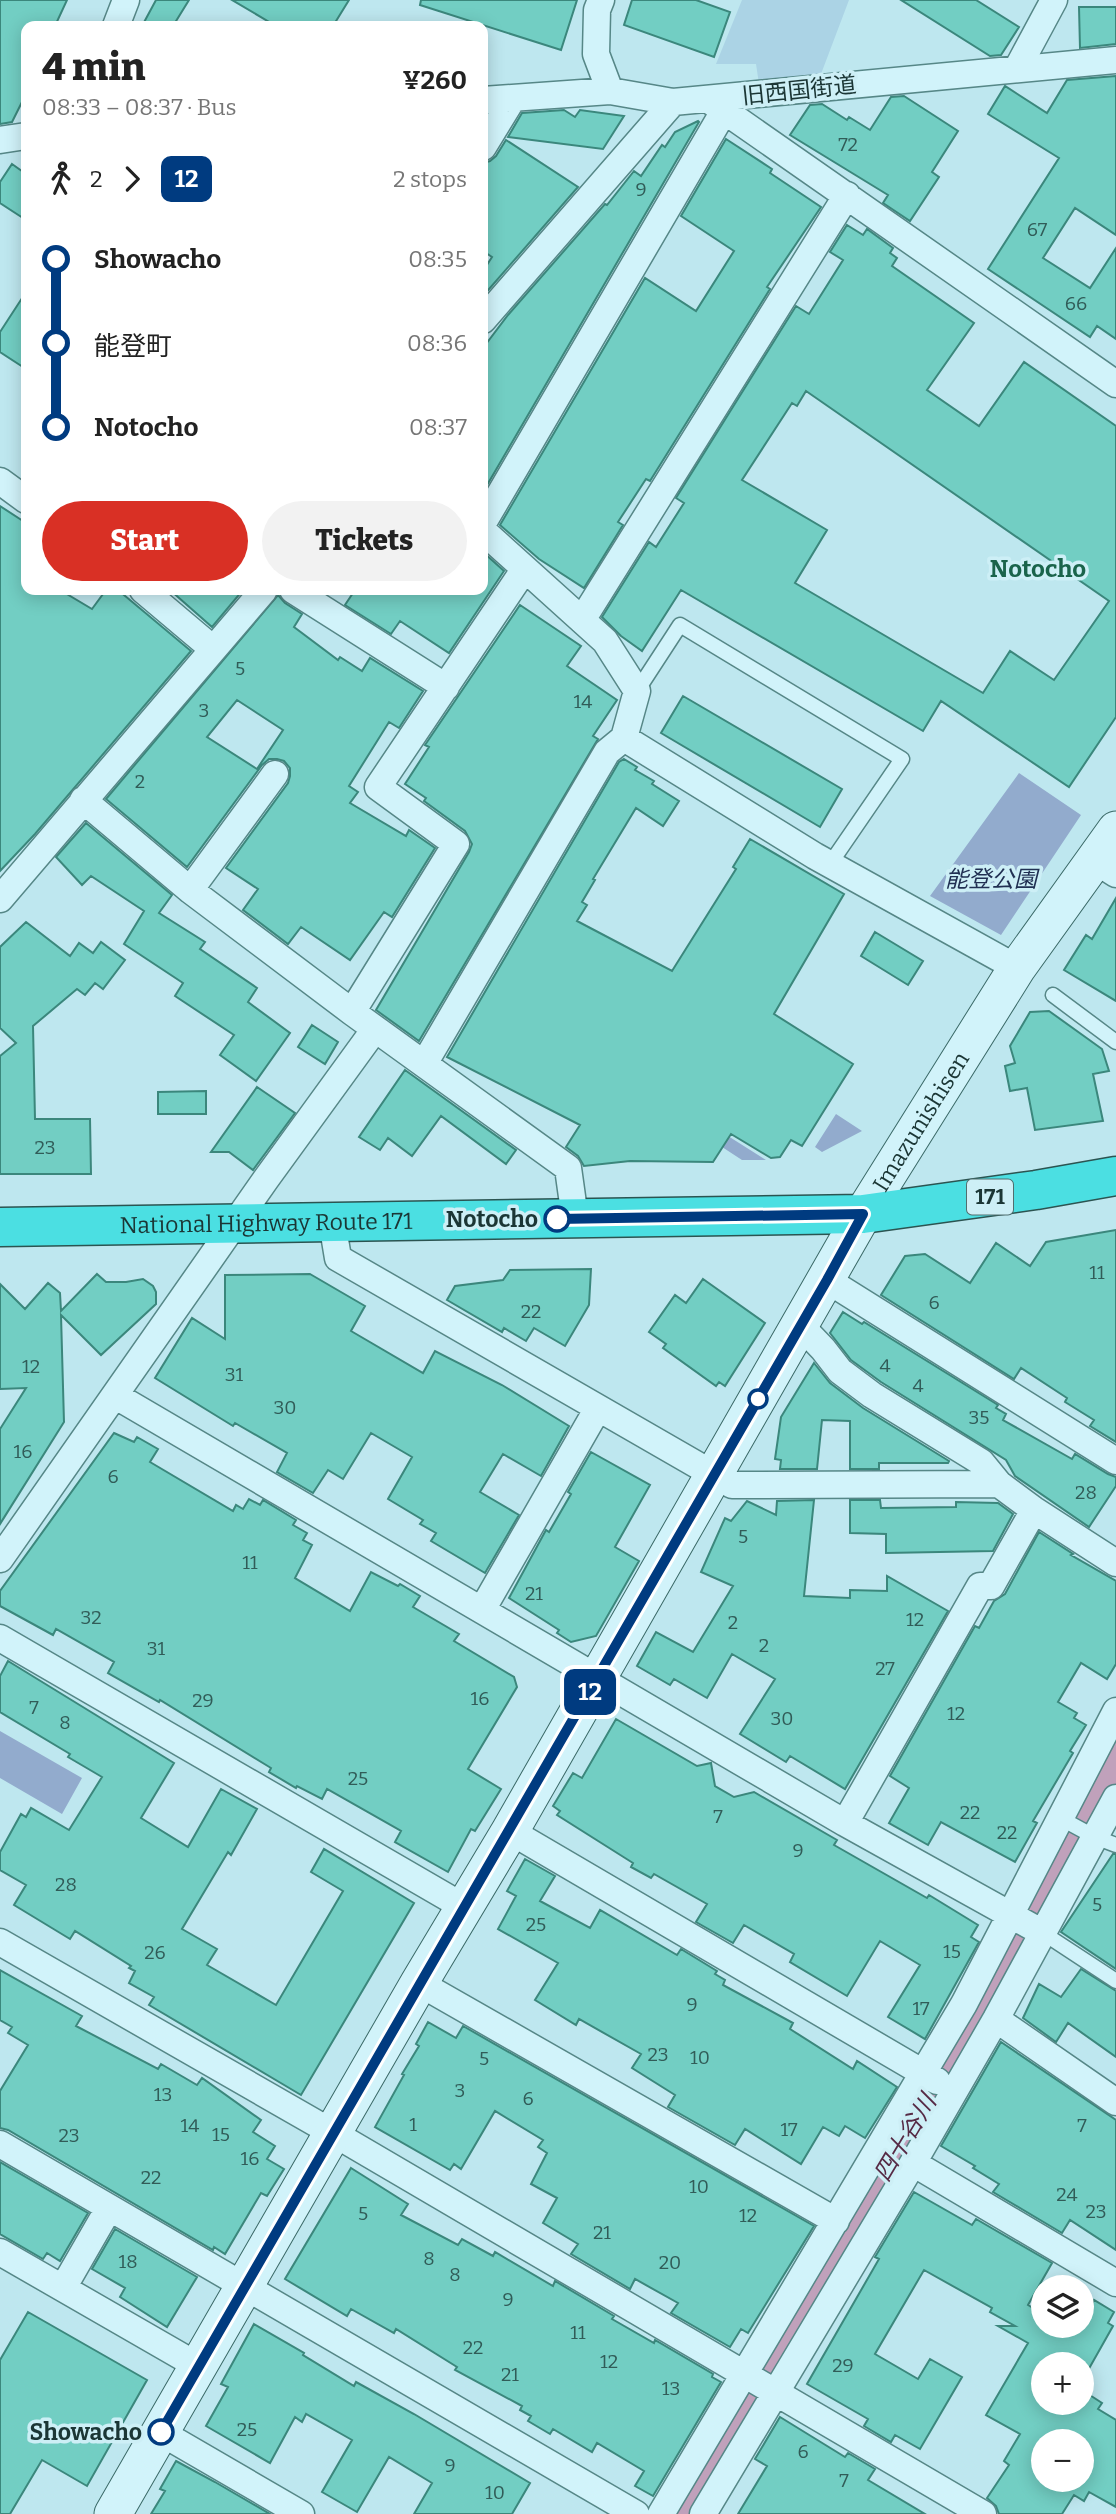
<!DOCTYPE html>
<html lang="en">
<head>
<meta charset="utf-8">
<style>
	body { margin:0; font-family:Bitter,"Noto Sans JP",serif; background:#f2f2f2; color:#222; height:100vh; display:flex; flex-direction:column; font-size:26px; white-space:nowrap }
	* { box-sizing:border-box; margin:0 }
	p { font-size:23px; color:#767676 }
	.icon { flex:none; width:38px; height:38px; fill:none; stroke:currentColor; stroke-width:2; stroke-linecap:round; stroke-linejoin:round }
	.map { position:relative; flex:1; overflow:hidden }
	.sheet { position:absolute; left:21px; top:21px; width:467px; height:574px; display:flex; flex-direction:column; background:#fff; border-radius:14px; box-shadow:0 4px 18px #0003 }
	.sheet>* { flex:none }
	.badge { padding:0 14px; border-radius:10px; font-size:24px; line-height:46px }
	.tools { position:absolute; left:1031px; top:2275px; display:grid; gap:14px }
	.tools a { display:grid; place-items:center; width:63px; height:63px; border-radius:50%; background:#fff; box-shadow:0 4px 18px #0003; font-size:35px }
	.map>.badge { position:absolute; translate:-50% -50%; box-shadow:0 0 0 4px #fff }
	.legs { display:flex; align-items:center; gap:10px; height:77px; padding:0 21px; font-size:23px }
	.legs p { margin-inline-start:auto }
	.head { display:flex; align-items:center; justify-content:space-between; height:119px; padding:0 21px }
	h1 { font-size:38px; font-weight:800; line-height:52px }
	.action { display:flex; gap:14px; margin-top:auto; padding:14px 21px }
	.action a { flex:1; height:80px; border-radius:42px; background:#d93025; color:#fff; font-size:28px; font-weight:800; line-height:80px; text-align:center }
	.action a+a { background:#f2f2f2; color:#222 }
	ul { padding:0 21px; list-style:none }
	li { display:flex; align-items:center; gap:24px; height:84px; font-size:26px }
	li i { display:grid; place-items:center; width:10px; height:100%; margin:0 9px; background:currentColor }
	li i::after { content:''; width:18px; height:18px; margin:-9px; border:5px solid; border-radius:50%; background:#fff }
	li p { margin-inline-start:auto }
	li:first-child i { background:linear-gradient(#0000 50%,currentColor 0) }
	li:last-child i { background:linear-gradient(currentColor 50%,#0000 0) }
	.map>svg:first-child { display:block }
</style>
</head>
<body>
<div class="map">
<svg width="1116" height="2514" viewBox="0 0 1116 2514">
	<rect width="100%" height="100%" fill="#bee7ef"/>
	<!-- farmland -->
	<path fill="#abd3e5" d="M742 0H849L821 74 759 84 756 64H716Z"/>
	<!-- green -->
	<path fill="#92abcd" d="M1019 773 1081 815 1001 935 930 896Z
		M679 1105 766 1160H742L673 1115Z
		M836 1114 862 1131 822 1152 815 1147Z
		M0 1731 82 1778 62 1814 0 1778Z"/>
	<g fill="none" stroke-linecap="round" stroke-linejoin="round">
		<!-- river -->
		<path stroke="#c0a1bb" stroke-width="52" d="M682 2514 975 2021 1116 1755"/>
	</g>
	<!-- building -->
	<path fill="#72cec3" stroke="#3b877c" stroke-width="2" fill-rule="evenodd" d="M0 0H67L55 26H26V94L12 122 0 124Z
		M156 0H189L173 26H142Z
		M232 0H349L333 26H276Z
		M421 0H577L561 50 420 5Z
		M632 0H696L730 12 714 57 624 25Z
		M901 0H976L1019 27 1001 55 990 56Z
		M1079 7H1116V44L1080 48Z
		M1116 76V235L1075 208 1043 258 1090 288 1116 248V339L1097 326 1090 337 988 269 1059 158 988 114 1005 86 1047 113 1067 80Z
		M904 96 958 131 932 172 939 177 910 221 883 203 888 195 790 135 810 105 822 104 847 120 849 117 870 130 891 97Z
		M564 110 575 117 580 110 624 116 603 149 508 137 522 113Z
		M698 121 699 122 483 492V348L508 315 605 204 607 205 634 171 641 176 662 145 665 147 675 132Z
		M726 139 772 169 770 173 821 207 767 287 770 289 650 481 646 479 618 522 623 525 584 588 539 559 500 525 645 278 696 311 734 251 681 216Z
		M506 140 578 187 483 296V271L492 257 483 251V163L490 161 496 156Z
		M12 164 26 174V220L0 203V182Z
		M847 225 863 235 867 229 893 248 890 253 897 258 892 266 974 323 927 390 979 426 1024 362 1116 426V717L1069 787 941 701 923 731 681 590 642 651 621 636 602 617 649 542 656 547 684 503 676 498 796 306 809 314 843 260 830 252ZM806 391 1109 601 1054 680 1010 651 983 693 795 583 827 530 742 480 792 403 797 406Z
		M26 292V369L0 352V332Z
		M0 506 26 523V590H60L92 609 106 590H118L191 651 35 834 0 871Z
		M483 552 504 571 449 653 400 621 391 634 345 605 355 590H483Z
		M170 590H243L212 627Z
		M278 595 285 603 302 614 294 627 338 660 340 657 362 671 370 658 423 691 399 728 389 722 349 786 358 792 350 803 406 836 409 830 435 848 392 917 384 912 350 960 301 927 288 944 243 910 258 889 226 868 288 783 290 776V768L284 761 277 759H269L262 765 187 867 106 799ZM237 700 283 730 257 769 207 737Z
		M520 605 581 646 567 666 617 700 593 736 598 739 419 1041 376 1010 469 852 472 844 465 831 424 801 426 798 405 784 429 747 425 745Z
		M683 696 842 789 820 827 661 733Z
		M624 759 637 767 635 770 654 781 652 784 679 801 663 826 636 808 593 879 595 880 582 902 587 905 577 921 672 971 736 869 733 867 750 839 844 894 774 1014 853 1064 802 1146 791 1140 780 1157 771 1158 731 1134 713 1162 630 1161 584 1166 578 1156 566 1147 580 1125 447 1057 619 762Z
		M86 823 172 895 159 913 205 942 200 949 257 988 248 1002 290 1033 256 1081 220 1055 234 1035 175 996 183 983 124 944 144 911 91 876 82 885 56 857Z
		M1116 898V1001L1064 970 1086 935 1092 939Z
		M26 922 70 956 79 943 93 953 101 942 125 960 103 989 95 983 85 995 77 989 33 1026 35 1119H90L91 1174H0V1056L16 1043 0 1028V947Z
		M875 932 923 961 908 985 861 956Z
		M1049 1011 1102 1049 1109 1071 1093 1074 1103 1121 1035 1130 1027 1088 1010 1091 1005 1066 1015 1063 1010 1046 1030 1012Z
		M312 1025 338 1042 325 1064 298 1047Z
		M405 1070 516 1150 506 1164 441 1116 412 1156 388 1138 380 1150 359 1137Z
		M257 1087 295 1113 253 1170 229 1152H211Z
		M206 1091V1114H158V1092Z
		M1116 1230V1442L1090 1426 1094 1420 1065 1402 1067 1398 1021 1368 1014 1379 881 1295 905 1256 925 1254 970 1283 996 1243 1030 1266 1046 1242Z
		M591 1269 589 1305 565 1346 534 1328 526 1341 504 1328 502 1332 447 1300 455 1286 503 1280 510 1270Z
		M97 1274 106 1282H126L143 1279 153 1286 156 1292V1304L101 1355 61 1315 64 1422 0 1524V1429L26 1388 0 1389V1284L25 1309 48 1283 60 1293 61 1311Z
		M310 1274 365 1306 351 1331 423 1373 435 1351 502 1385 569 1426 541 1476 503 1454 480 1492 519 1515 485 1573 431 1541 436 1533 420 1524 423 1520 388 1499 412 1457 371 1433 343 1479 328 1470 313 1493 277 1472 287 1453 235 1423 233 1426 155 1378 192 1318 225 1339V1275Z
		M703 1279 765 1323 725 1386 719 1382 716 1386 663 1348 666 1344 649 1332 675 1295 686 1303Z
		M843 1312 862 1324 864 1322 998 1405 996 1408 1006 1414 1003 1420 1072 1459 1075 1454 1108 1474 1116 1477V1486L1089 1527 1015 1476 1006 1460 881 1382 851 1360 830 1333Z
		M814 1363 830 1383 863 1408 949 1461 948 1463H879V1469H850V1421L822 1420 817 1469H780L781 1460 775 1459 781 1417Z
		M114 1433 134 1442 137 1437 158 1449 150 1462 233 1511 236 1505 243 1509 249 1499 260 1505 263 1500 296 1520 293 1525 307 1533 303 1540 312 1545 295 1578 350 1611 371 1572 398 1586 400 1584 420 1596 413 1607 459 1634 454 1641 514 1677 517 1687 468 1769 501 1789 475 1831 471 1829 448 1872 395 1842 401 1831 327 1789 322 1799 297 1786 296 1788 269 1772 271 1768 160 1700 159 1702 108 1673 114 1662 56 1629 53 1635 0 1606V1591Z
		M591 1452 650 1485 615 1547 639 1561 596 1636 571 1642 557 1633 559 1630 509 1598 546 1530 549 1532 571 1494 568 1492Z
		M814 1500 804 1596 850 1598V1590L887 1591V1576L948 1611 845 1789 790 1756 786 1762 740 1734 775 1679 732 1654 707 1698 674 1679 670 1685 637 1666 656 1632 693 1652 733 1586 701 1572 725 1518 731 1521 747 1501 776 1515 777 1501Z
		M850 1500H880L881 1508 956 1507V1502L998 1503 1013 1514 993 1551 886 1553V1534L850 1533Z
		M1039 1532 1073 1554 1071 1555 1116 1581V1664L1107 1679 1081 1663 1058 1702 1077 1713 1074 1718 1086 1725 1070 1751 1073 1753 1033 1821 1037 1823 1015 1862 941 1822 928 1845 889 1823 909 1788 890 1776 975 1626 979 1628 994 1601 1005 1594Z
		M8 1661 174 1763 141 1818 188 1847 221 1789 257 1809 231 1855 228 1852 182 1929 217 1949 207 1965 276 2005 343 1891 311 1872 324 1849 414 1903 301 2095 149 2005 154 1997 129 1983 135 1971 129 1968 131 1966 75 1931 70 1939 14 1905 26 1885 0 1870V1852L21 1814 26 1817 31 1808 69 1830 102 1777 68 1757 70 1754 0 1712V1676Z
		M616 1719 697 1766 711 1763 715 1786 734 1797 754 1792 837 1840 834 1845 927 1898 929 1895 978 1925 971 1937 979 1942 925 2039 888 2017 920 1965 880 1941 847 1996 790 1962 794 1954 744 1925 733 1943 696 1922 707 1904 654 1874 651 1878 631 1867 633 1863 557 1815 560 1811 553 1806 573 1773 582 1778Z
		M1113 1854H1116V1969L1061 1932Z
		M525 1859 555 1876 540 1901 590 1928 600 1910 677 1955 681 1949 717 1971 715 1974 725 1980 723 1985 793 2023 790 2029 853 2069 857 2061 897 2087 865 2138 845 2126 839 2136 823 2127 801 2164 745 2129 735 2145 668 2107 675 2095 632 2068 641 2054 579 2019 576 2025 535 2000 558 1963 498 1929 516 1896 507 1891Z
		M1081 1969 1116 1991V2057L1068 2023 1056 2042 1023 2018 1039 1984 1061 1997Z
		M0 1970 82 2016 76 2026 158 2069 161 2064 197 2085 202 2078 261 2120 253 2132 275 2146 267 2159 284 2169 267 2196 261 2193 225 2254 214 2247 213 2250 8 2130 0 2128V2091L28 2045 8 2033 12 2027 0 2020Z
		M428 2022 456 2038 463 2026 814 2226 748 2333 741 2329 730 2347 671 2313 678 2303 635 2279 630 2289 571 2254 578 2244 543 2223 557 2198 531 2184 547 2153 538 2147 543 2140 495 2111 461 2169 454 2164 450 2170 375 2127 404 2075 402 2074 419 2046 416 2044Z
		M1001 2042 1116 2120V2250L1070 2220 1062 2233 993 2192 999 2184 973 2168 975 2166 941 2146Z
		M0 2162 88 2213 60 2261 47 2253 43 2259 0 2234Z
		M351 2168 408 2204 401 2215 458 2245 462 2239 493 2256 495 2252 553 2286 555 2281 614 2316 612 2319 654 2343 655 2340 713 2374 712 2377 721 2382 653 2496 635 2486 644 2471 597 2443 592 2452 553 2429 550 2434 528 2421 531 2416 520 2410 522 2406 455 2370 457 2367 396 2329 394 2333 351 2309 347 2316 285 2279Z
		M914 2192 972 2225 976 2219 1052 2263 1028 2305 1043 2314V2326H1063L1071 2331 1074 2326H1082V2321L1094 2300 1114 2312 1108 2323 1113 2326 1082 2381V2364H1043V2403H1082V2390L1102 2403 1098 2409 1116 2420V2507L1089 2492 1084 2501 1074 2495 1062 2514H999L996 2506 987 2498 1009 2465 1004 2461 1020 2434 986 2415 1028 2343 998 2326H1015L990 2312 992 2308 924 2270 875 2354 918 2379 930 2359 962 2377 920 2449 895 2435 891 2442 864 2426 868 2419 807 2384 879 2259 875 2257ZM1043 2441H1082V2480H1043Z
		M115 2229 197 2277 167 2327 120 2297 125 2288 92 2269Z
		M28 2312 147 2380 87 2486 42 2460 10 2514H0V2360Z
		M254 2324 304 2353 303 2355 354 2386 356 2382 414 2414 530 2483 512 2514H414L432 2483 389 2457 357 2512 322 2492 352 2440 306 2414 302 2422 295 2417 270 2463 206 2426 228 2387 221 2384Z
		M780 2417 845 2457 848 2453 875 2469 868 2480 925 2514H738L767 2466 755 2459Z
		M176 2461 215 2482 270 2514H151L165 2491 160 2489Z"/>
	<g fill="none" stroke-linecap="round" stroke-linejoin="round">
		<!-- lane casing -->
		<g stroke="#568787" stroke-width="17">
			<path id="lane" d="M637 691 680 625 902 759 830 864
				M1053 995 1116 1042
				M1060 1818 1095 1837 1116 1845
				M1043 1933 1116 1981"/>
		</g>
		<!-- street casing -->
		<g stroke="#568787" stroke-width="29">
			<path id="street" d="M601 0 597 10 596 54 610 91
				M116 26 126 0
				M1018 67 1054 0
				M483 100 610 91 673 102 1116 60
				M709 100 1116 384
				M0 140 26 136
				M483 147 513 98
				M483 320 673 102
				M0 481 26 500
				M483 523 724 111
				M483 531 605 641 637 691 624 738 815 856 1017 968
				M143 590 213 649
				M293 590 446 687
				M582 620 847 195
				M83 800 190 890 352 1012 568 1168 575 1218
				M1094 860 1116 874
				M190 890 275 774
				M0 899 264 590
				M352 1012 456 844 378 787 524 570
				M424 1064 607 752 624 738
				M332 1222 338 1258 732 1485 999 1484
				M827 1280 1116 1461
				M800 1325 823 1349 840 1371 872 1395 981 1462 999 1484 1034 1510 1116 1563
				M116 1396 845 1823 1043 1933
				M0 1559 266 1179 375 1029
				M482 1610 598 1408
				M0 1638 464 1907
				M845 1823 980 1586H991L1034 1510
				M510 1831 937 2081
				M0 1942 333 2133 983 2514
				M419 1983 836 2221
				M996 2019 1116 2102
				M0 2144 636 2514
				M913 2163 1116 2283
				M0 2252 198 2366
				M63 2288 109 2208
				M160 2432 301 2514
				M661 2514 964 2004 1116 1711
				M703 2514 913 2163 996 2019 1116 1798"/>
		</g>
		<!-- secondary casing -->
		<g stroke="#3a6967" stroke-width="39">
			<g id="secondary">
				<path id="s1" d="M113 2514 419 1983 510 1831 863 1214 1017 968 1116 830"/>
			</g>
		</g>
		<!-- highway casing -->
		<g stroke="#2b5451" stroke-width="41">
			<g id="highway">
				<path id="s2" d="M0 1227 863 1214 1036 1190 1116 1176"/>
			</g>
		</g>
		<!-- lane -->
		<use href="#lane" stroke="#d1f3fa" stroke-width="14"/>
		<!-- street -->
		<use href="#street" stroke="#d1f3fa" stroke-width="26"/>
		<!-- secondary -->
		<use href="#secondary" stroke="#d1f3fa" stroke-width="37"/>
		<!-- highway -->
		<use href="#highway" stroke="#4bdfe2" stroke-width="38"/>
	</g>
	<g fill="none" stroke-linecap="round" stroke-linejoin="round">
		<!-- line-1 casing -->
		<g stroke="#fff" stroke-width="16">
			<path id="line-1" d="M161 2432 827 1280 863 1214 557 1219"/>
		</g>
		<!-- line-1 -->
		<use href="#line-1" stroke="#003b80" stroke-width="10"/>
	</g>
	<!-- markers -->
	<g fill="#fff" stroke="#003b80" stroke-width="3.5">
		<circle cx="557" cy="1219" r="12"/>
		<circle cx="758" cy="1399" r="9"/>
		<circle cx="161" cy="2432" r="12"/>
	</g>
	<g text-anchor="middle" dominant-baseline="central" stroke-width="7" stroke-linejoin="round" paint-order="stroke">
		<!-- number labels -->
		<g font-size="19" fill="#315c58">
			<text x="848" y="144">72</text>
			<text x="641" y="189">9</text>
			<text x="1037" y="229">67</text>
			<text x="1076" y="303">66</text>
			<text x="240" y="668">5</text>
			<text x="583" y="701">14</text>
			<text x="204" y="710">3</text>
			<text x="140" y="781">2</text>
			<text x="45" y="1147">23</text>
			<text x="1097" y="1272">11</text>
			<text x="934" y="1302">6</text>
			<text x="531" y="1311">22</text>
			<text x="885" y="1365">4</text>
			<text x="31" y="1366">12</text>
			<text x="234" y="1374">31</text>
			<text x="918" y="1385">4</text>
			<text x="285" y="1407">30</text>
			<text x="979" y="1417">35</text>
			<text x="23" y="1451">16</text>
			<text x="113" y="1476">6</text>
			<text x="1086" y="1492">28</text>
			<text x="743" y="1536">5</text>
			<text x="250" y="1562">11</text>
			<text x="534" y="1593">21</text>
			<text x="91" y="1617">32</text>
			<text x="915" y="1619">12</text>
			<text x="733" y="1622">2</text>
			<text x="764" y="1645">2</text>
			<text x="156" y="1648">31</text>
			<text x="885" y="1668">27</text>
			<text x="480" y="1698">16</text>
			<text x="203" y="1700">29</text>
			<text x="34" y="1707">7</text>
			<text x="956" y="1713">12</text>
			<text x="782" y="1718">30</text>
			<text x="65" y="1722">8</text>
			<text x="358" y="1778">25</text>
			<text x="970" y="1812">22</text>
			<text x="718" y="1816">7</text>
			<text x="1007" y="1832">22</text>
			<text x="798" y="1850">9</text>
			<text x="66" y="1884">28</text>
			<text x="1097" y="1904">5</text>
			<text x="536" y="1924">25</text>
			<text x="952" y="1951">15</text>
			<text x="155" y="1952">26</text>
			<text x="692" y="2004">9</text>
			<text x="921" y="2008">17</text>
			<text x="658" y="2054">23</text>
			<text x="700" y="2057">10</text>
			<text x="484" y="2058">5</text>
			<text x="460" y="2090">3</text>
			<text x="163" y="2094">13</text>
			<text x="528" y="2098">6</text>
			<text x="413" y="2124">1</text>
			<text x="190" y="2125">14</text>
			<text x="1082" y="2125">7</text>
			<text x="789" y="2129">17</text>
			<text x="221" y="2134">15</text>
			<text x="69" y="2135">23</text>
			<text x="250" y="2158">16</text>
			<text x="151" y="2177">22</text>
			<text x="699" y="2186">10</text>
			<text x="1067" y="2194">24</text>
			<text x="1096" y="2211">23</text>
			<text x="363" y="2213">5</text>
			<text x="748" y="2215">12</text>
			<text x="602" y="2232">21</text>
			<text x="429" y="2258">8</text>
			<text x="128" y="2261">18</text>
			<text x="670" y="2262">20</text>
			<text x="455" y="2274">8</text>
			<text x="508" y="2299">9</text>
			<text x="578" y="2332">11</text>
			<text x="473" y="2347">22</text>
			<text x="609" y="2361">12</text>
			<text x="843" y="2365">29</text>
			<text x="510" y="2374">21</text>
			<text x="671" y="2388">13</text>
			<text x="247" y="2429">25</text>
			<text x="803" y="2451">6</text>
			<text x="450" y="2465">9</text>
			<text x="844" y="2480">7</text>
			<text x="495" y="2492">10</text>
		</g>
		<!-- shield labels -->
		<rect fill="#cdeff6" stroke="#506e6f" stroke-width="2" x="967" y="1179.5" width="46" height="35" rx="5"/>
		<g font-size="21" font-weight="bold" fill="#1b3635">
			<text x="990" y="1197">171</text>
		</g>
		<!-- street labels -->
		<g font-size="23" fill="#1b3635" stroke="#cdeff6">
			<text transform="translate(799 90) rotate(-6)">旧西国街道</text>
			<text stroke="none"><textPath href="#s1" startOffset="1610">Imazunishisen</textPath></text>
			<text stroke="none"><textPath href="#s2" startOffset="266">National Highway Route 171</textPath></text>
		</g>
		<!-- park labels -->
		<g font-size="23" font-style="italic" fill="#213053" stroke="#cdeff6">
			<text x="991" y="879">能登公園</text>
		</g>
		<!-- stop labels -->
		<g font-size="23" font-weight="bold" fill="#1b3635" stroke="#cdeff6" text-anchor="end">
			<text x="538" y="1219">Notocho</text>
			<text x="142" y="2432">Showacho</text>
		</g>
		<!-- neighbourhood labels -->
		<g font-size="24" font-weight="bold" fill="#1a644b" stroke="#cdeff6">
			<text x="1038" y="569">Notocho</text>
		</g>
		<!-- water labels -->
		<g font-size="24" font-style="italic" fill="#562a45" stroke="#cdeff6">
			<text transform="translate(905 2138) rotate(-59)">四十谷川</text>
		</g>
	</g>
</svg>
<div class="tools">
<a><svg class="icon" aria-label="layers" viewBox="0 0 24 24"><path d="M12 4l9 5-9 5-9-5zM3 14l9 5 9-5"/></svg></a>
<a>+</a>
<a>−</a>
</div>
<b class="badge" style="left:590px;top:1692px;background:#003b80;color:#fff">12</b>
<section class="sheet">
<div class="head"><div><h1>4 min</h1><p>08:33 – 08:37 · Bus</p></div><b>¥260</b></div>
<div class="legs"><svg class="icon" aria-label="walk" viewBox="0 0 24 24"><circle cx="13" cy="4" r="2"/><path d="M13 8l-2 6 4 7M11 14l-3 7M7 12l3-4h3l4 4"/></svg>2<svg class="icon" aria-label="forward" viewBox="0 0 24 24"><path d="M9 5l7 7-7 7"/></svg><b class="badge" style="background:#003b80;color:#fff">12</b><p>2 stops</p></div>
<ul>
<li><i style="color:#003b80"></i><b>Showacho</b><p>08:35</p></li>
<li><i style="color:#003b80"></i><span>能登町</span><p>08:36</p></li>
<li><i style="color:#003b80"></i><b>Notocho</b><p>08:37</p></li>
</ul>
<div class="action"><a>Start</a><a>Tickets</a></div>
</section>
</div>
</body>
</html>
